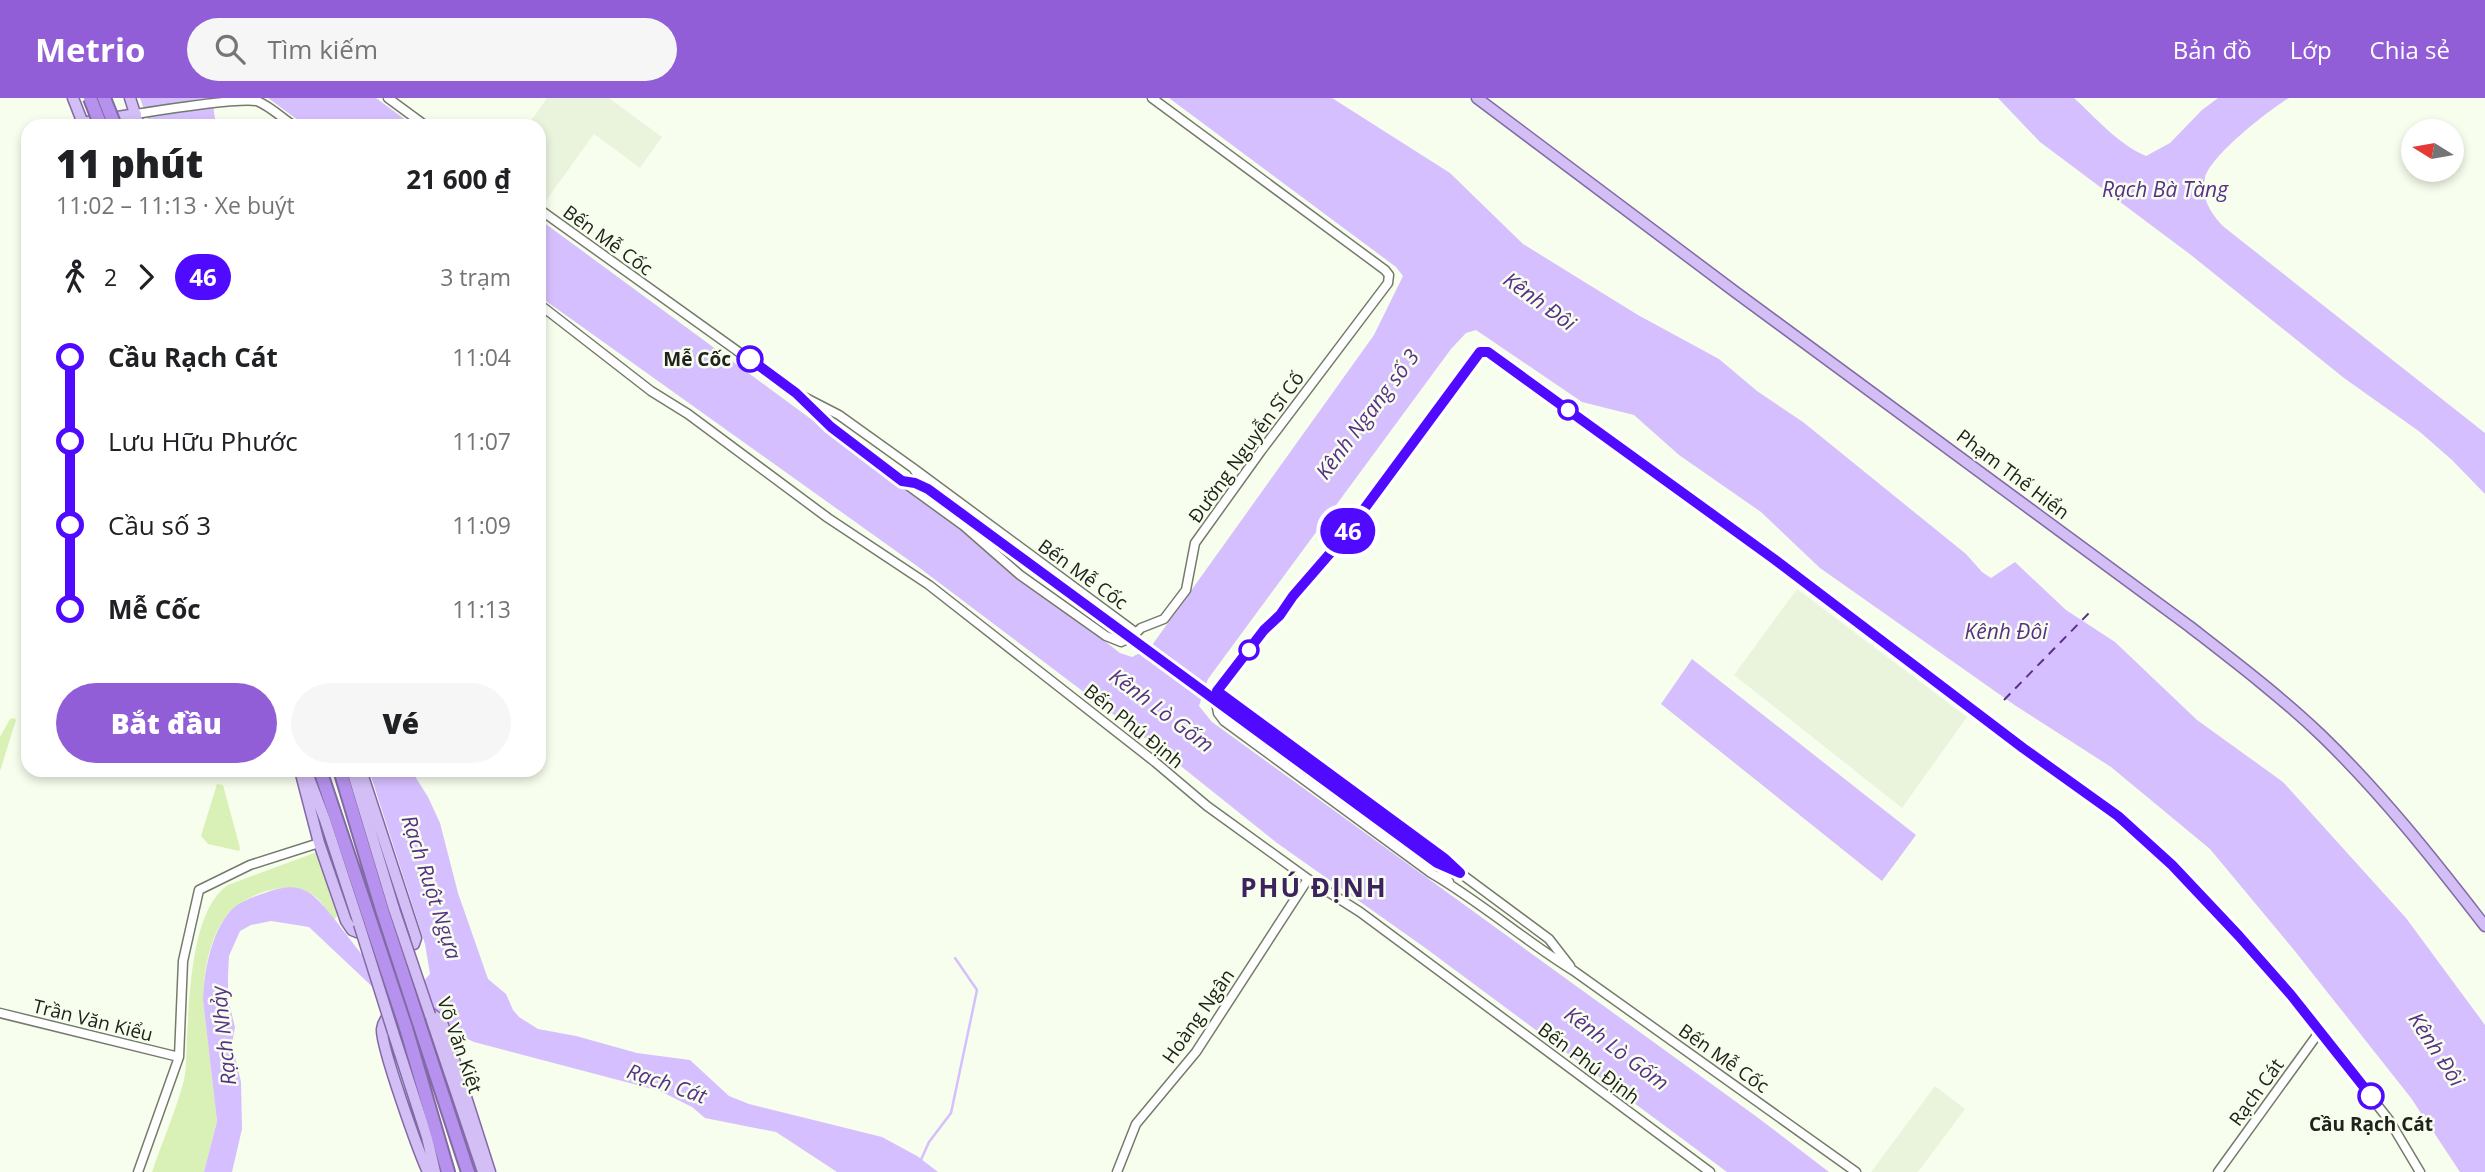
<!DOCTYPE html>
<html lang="vi">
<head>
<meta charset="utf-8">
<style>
	body { margin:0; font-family:"Open Sans",sans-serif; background:#f6f6f6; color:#202124; height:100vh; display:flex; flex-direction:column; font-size:26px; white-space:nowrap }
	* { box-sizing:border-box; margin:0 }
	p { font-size:23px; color:#757577 }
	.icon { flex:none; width:38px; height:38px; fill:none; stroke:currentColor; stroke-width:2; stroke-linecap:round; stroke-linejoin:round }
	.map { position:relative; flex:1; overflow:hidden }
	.sheet { position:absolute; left:21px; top:21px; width:525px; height:658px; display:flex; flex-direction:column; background:#fff; border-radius:21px; box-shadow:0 4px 10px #0003 }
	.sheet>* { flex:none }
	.badge { padding:0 14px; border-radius:23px; font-size:24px; line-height:46px }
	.needle { width:46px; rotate:281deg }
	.tools { position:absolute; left:2401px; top:21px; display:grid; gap:14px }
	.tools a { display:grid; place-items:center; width:63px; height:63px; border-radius:50%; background:#fff; box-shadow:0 4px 10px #0003; font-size:35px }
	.map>.badge { position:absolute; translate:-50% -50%; box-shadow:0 0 0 4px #fff }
	.legs { display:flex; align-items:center; gap:10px; height:77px; padding:0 35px; font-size:23px }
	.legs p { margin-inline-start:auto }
	.headline { display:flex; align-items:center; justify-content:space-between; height:119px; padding:0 35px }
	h1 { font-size:38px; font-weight:800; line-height:52px }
	.primary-button { display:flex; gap:14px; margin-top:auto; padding:14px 35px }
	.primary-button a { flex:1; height:80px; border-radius:42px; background:#925ed7; color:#fff; font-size:28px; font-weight:800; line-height:80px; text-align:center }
	.primary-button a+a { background:#f6f6f6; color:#202124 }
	ul { padding:0 35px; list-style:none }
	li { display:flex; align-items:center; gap:24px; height:84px; font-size:26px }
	li i { display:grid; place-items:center; width:10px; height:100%; margin:0 9px; background:currentColor }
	li i::after { content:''; width:18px; height:18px; margin:-9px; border:5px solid; border-radius:50%; background:#fff }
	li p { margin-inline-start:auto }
	li:first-child i { background:linear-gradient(#0000 50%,currentColor 0) }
	li:last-child i { background:linear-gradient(currentColor 50%,#0000 0) }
	header { display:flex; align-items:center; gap:42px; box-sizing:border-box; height:98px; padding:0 35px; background:#925ed7; color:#fff }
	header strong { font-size:33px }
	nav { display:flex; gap:38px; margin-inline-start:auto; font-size:24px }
	.search { width:490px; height:63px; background:#f6f6f6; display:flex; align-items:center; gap:18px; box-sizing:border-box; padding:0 24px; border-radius:38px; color:#757577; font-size:26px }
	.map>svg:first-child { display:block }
</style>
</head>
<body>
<header>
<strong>Metrio</strong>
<div class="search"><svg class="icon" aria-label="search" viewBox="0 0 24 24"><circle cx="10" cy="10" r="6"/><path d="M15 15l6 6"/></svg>Tìm kiếm</div>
<nav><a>Bản đồ</a><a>Lớp</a><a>Chia sẻ</a></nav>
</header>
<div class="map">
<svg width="2485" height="1074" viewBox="0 0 2485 1074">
	<rect width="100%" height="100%" fill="#f7feed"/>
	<!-- built -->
	<path fill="#eaf4dd" d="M547 0H609L662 39 640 70 594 36 545 104 539 100V28H527Z
		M1797 491 1967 619 1902 710 1734 577Z
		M1935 988 1965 1011 1918 1074H1871Z"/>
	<!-- green -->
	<path fill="#d9f1b7" d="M14 620 16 622 0 673V639L10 621Z
		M217 686 223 687 240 750 239 753 208 746 201 738Z
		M317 754 337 818 334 822C329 816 324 807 318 801 294 779 250 793 229 815 223 821 216 834 213 843 206 860 204 883 203 901L217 1023 204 1074H152C162 1044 176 1013 184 982 187 968 186 953 187 939 190 897 191 812 228 787Z"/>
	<!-- water -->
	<path fill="#d6bffe" d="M140 0H212L216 28H150Z
		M268 0H376L414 28H306Z
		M1169 0H1332L1450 75 1523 146 1638 217 1719 261 1757 293 1803 324 1966 456 1982 474 1991 480 2015 464 2066 512 2115 544 2197 622 2283 684 2406 820 2485 927V1074H2460L2411 1000 2294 852 2210 751 2111 669 2016 608 1820 470 1761 414 1679 357 1634 317 1582 304 1476 232 1466 235 1451 251 1208 581 1199 608 1212 624 1757 1019 1829 1074H1727L1424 849 1277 745 1167 657 917 468 539 198V121L985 449 1120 555 1132 559 1150 550 1374 237 1403 178 1396 169Z
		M1998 0H2074C2096 20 2118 46 2146 58L2170 45 2202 12 2218 0H2289C2269 12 2210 58 2205 80 2200 99 2211 116 2224 129L2485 335V396L2452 362 2420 334 2344 280 2191 157 2040 44Z
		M1692 561 1916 737 1882 783 1661 606Z
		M369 672H411L428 699 440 725 458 795 488 881 506 896 513 912 519 919 538 931 576 938 637 955 690 962 729 998 749 1006 882 1039 917 1058 938 1074H837L776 1034 705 1020 692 1009 660 993 474 944 459 937 441 917 427 907 391 901 379 895 309 829 271 823 251 827 240 833 229 858 228 878V901L235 929 232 946 241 984 242 1031 232 1074H204L217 1023 203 902C204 873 212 827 236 808 244 802 255 798 265 795 278 790 292 786 306 793 335 807 376 898 414 890 421 888 425 881 430 876L425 846Z"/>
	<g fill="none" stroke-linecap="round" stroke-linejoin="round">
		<!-- stream -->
		<path stroke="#d6bffe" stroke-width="2.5" d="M920 1064 929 1044 951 1015 977 892 955 860"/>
		<!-- ferry -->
		<path stroke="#582f89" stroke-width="2" stroke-dasharray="9 7" stroke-linecap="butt" d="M2004 602 2089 515"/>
		<!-- minor casing -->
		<g stroke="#757b6c" stroke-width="11">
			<path id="minor" d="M388 0 426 28
				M136 16C161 12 235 0 257 3 270 8 282 20 294 28
				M539 111 796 295 831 329 902 383 915 385 928 391
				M539 206 651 293 688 316 828 420 929 487 1155 664 1207 708 1308 781 1360 814 1710 1074
				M802 298 839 317 913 370 916 374
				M913 370 1135 534
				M902 383 964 428 1020 477 1106 538 1121 544 1132 539 1141 530 1164 521 1186 492 1195 445 1261 353 1388 185 1389 177 1385 172 1152 0
				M1217 593 1444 760 1460 775 1549 841 1570 868
				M1437 765 1449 784
				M0 915 179 959
				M138 1074 179 959 183 863 199 792 250 767 319 745
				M1117 1074 1136 1026 1196 954 1308 781
				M1856 1074 1574 873C1525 843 1481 804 1431 775L1224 623 1218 615 1215 599 1229 575 1339 445 1480 254H1488L1500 261 1774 461 2030 655 2118 718 2189 785 2291 897 2389 1022 2420 1074
				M2218 1074 2320 933"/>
		</g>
		<!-- major casing -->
		<g stroke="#826ba5" stroke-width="13">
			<path id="major" d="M73 0 84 28
				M130 0 139 28
				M1477 0 1734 193 2189 528C2234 563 2280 598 2321 637 2381 695 2434 762 2485 828
				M82 25 136 16
				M300 672 319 745 346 823 352 832 357 834 406 847 414 846 416 840 361 672
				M306 672 325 722 359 826
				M352 672 394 811
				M430 917 483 1074
				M393 934 427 1039 435 1074
				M428 1074C419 1055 380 946 382 931 384 919 393 912 404 911 422 909 429 912 442 924L490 1074"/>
		</g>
		<!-- highway casing -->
		<g stroke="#826ba5" stroke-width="16">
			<path id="highway" d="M320 672 371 825
				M340 672 383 815
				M419 925 468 1074
				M406 930 448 1074"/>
		</g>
		<!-- minor -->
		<use href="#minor" stroke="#fff" stroke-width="8"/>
		<!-- major -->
		<use href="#major" stroke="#d3bef5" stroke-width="10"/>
		<!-- highway -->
		<use href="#highway" stroke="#b692ee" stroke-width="12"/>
		<!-- minor-bridge casing -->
		<g stroke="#757b6c" stroke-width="11" stroke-linecap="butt">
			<path id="minor-bridge" d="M928 391 1437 765"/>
		</g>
		<!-- major-bridge casing -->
		<g stroke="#826ba5" stroke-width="13" stroke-linecap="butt">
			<path id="major-bridge" d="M394 811 430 917
				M359 826 393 934"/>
		</g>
		<!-- highway-bridge casing -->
		<g stroke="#826ba5" stroke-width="16" stroke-linecap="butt">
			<path id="highway-bridge" d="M90 0 101 28
				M104 0 115 28
				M383 815 419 925
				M371 825 406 930"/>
		</g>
		<!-- minor-bridge -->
		<use href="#minor-bridge" stroke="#fff" stroke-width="8"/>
		<!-- major-bridge -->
		<use href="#major-bridge" stroke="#d3bef5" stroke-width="10"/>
		<!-- highway-bridge -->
		<use href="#highway-bridge" stroke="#b692ee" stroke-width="12"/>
	</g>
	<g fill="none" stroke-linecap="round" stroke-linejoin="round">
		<!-- line-1 casing -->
		<g stroke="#fff" stroke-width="16">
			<path id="line-1" d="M750 261 796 295 831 329 902 383 915 385 928 391 1437 765 1460 775 1444 760 1217 593 1264 532 1280 517 1293 498 1339 445 1480 254H1488L1774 461 2023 650 2118 718 2172 767 2239 838 2291 897 2371 998"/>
		</g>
		<!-- line-1 -->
		<use href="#line-1" stroke="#4f0aff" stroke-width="10"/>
	</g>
	<!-- markers -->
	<g fill="#fff" stroke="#4f0aff" stroke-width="3.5">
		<circle cx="750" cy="261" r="12"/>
		<circle cx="1568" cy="312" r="9"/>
		<circle cx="1249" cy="552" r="9"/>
		<circle cx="2371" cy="998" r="12"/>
	</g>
	<g text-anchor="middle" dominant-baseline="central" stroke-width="5" stroke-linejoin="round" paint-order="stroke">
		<!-- street labels -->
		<g font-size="19" fill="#20221d" stroke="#f7feed">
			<text transform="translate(608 142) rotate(36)">Bến Mễ Cốc</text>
			<text transform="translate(1246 349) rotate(-54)">Đường Nguyễn Sĩ Cố</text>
			<text transform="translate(2013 376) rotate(37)">Phạm Thế Hiển</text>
			<text transform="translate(1083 476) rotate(36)">Bến Mễ Cốc</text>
			<text transform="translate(1134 628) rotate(39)">Bến Phú Định</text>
			<text transform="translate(1198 918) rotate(-55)">Hoàng Ngân</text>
			<text transform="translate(93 922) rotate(14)">Trần Văn Kiểu</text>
			<text transform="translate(460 947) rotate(71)">Võ Văn Kiệt</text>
			<text transform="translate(1724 960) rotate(35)">Bến Mễ Cốc</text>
			<text transform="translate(1589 965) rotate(37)">Bến Phú Định</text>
			<text transform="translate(2256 994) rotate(-54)">Rạch Cát</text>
		</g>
		<!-- stop labels -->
		<g font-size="19" font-weight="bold" fill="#20221d" stroke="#f7feed" text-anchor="end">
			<text x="731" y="261">Mễ Cốc</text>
			<text x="2371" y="1026" text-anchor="middle">Cầu Rạch Cát</text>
		</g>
		<!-- water labels -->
		<g font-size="21" font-style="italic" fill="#582f89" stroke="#f7feed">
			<text x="2165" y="91">Rạch Bà Tàng</text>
			<text transform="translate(1540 203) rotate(36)">Kênh Đôi</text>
			<text transform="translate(1367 316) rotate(-53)">Kênh Ngang số 3</text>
			<text x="2006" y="533">Kênh Đôi</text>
			<text transform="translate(1162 612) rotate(37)">Kênh Lò Gốm</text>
			<text transform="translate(432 789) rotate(72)">Rạch Ruột Ngựa</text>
			<text transform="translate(223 938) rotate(-96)">Rạch Nhảy</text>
			<text transform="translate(1617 950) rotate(37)">Kênh Lò Gốm</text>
			<text transform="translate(2437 951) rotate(57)">Kênh Đôi</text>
			<text transform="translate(667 985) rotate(19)">Rạch Cát</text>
		</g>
		<!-- district labels -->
		<g font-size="26" font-weight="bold" letter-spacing="2" fill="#3d235d" stroke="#f7feed">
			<text x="1314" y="789">PHÚ ĐỊNH</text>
		</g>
	</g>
</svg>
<div class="tools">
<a><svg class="needle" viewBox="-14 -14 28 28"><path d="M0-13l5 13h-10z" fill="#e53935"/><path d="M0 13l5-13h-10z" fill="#757577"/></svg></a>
</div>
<b class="badge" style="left:1348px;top:433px;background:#4f0aff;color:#fff">46</b>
<section class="sheet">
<div class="headline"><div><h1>11 phút</h1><p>11:02 – 11:13 · Xe buýt</p></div><b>21 600 ₫</b></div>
<div class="legs"><svg class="icon" aria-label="walk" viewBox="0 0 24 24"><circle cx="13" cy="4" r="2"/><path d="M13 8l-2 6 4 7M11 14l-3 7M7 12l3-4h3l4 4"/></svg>2<svg class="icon" aria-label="forward" viewBox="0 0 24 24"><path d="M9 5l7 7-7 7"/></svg><b class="badge" style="background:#4f0aff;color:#fff">46</b><p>3 trạm</p></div>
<ul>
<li><i style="color:#4f0aff"></i><b>Cầu Rạch Cát</b><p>11:04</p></li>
<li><i style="color:#4f0aff"></i><span>Lưu Hữu Phước</span><p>11:07</p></li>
<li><i style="color:#4f0aff"></i><span>Cầu số 3</span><p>11:09</p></li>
<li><i style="color:#4f0aff"></i><b>Mễ Cốc</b><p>11:13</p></li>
</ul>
<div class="primary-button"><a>Bắt đầu</a><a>Vé</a></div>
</section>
</div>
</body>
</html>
